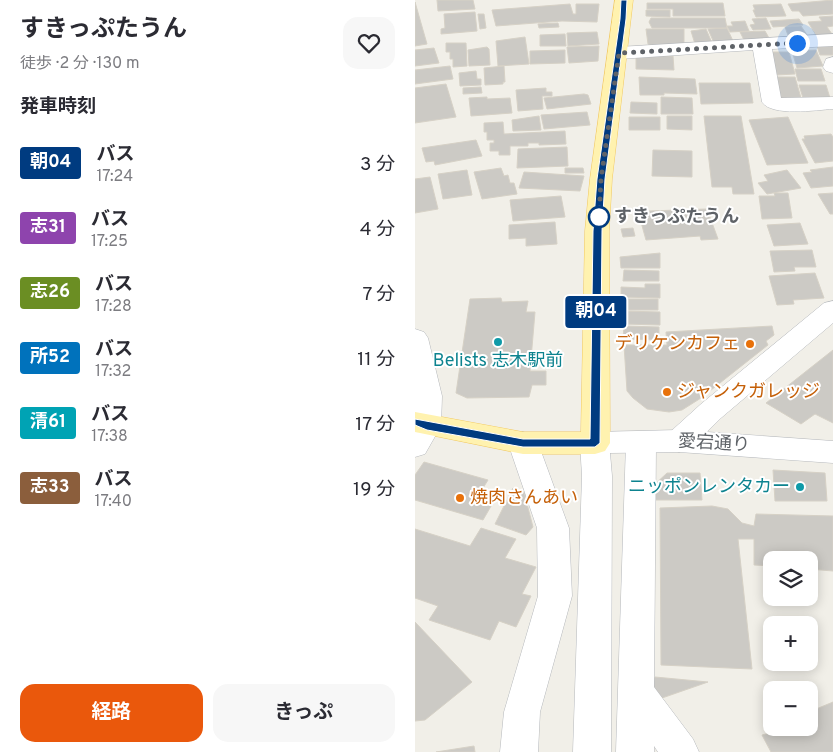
<!DOCTYPE html>
<html lang="ja">
<head>
<meta charset="utf-8">
<style>
	body { margin:0; font-family:Overpass,"Noto Sans JP",sans-serif; background:#f7f7f7; color:#2b2b33; height:100vh; display:flex; flex-direction:column; font-size:19px; white-space:nowrap }
	* { box-sizing:border-box; margin:0 }
	p { font-size:16px; color:#7c7c81 }
	.icon { flex:none; width:28px; height:28px; fill:none; stroke:currentColor; stroke-width:2; stroke-linecap:round; stroke-linejoin:round }
	.map { position:relative; flex:1; overflow:hidden }
	.details { display:flex; flex-direction:column; background:#fff; width:415px }
	.details>* { flex:none }
	.badge { padding:0 10px; border-radius:4px; font-size:18px; line-height:32px }
	.controls { position:absolute; left:348px; top:551px; display:grid; gap:10px }
	.controls a { display:grid; place-items:center; width:55px; height:55px; border-radius:10px; background:#fff; box-shadow:0 2px 12px #0003; font-size:25px }
	.you { position:absolute; width:25px; height:25px; margin:-12px; border:4px solid #fff; border-radius:50%; background:#1a73e8; box-shadow:0 0 0 8px #1a73e833 }
	.map>.badge { position:absolute; translate:-50% -50%; box-shadow:0 0 0 2px #fff }
	h2 { padding:0 20px; font-size:19px; line-height:45px }
	.round { display:grid; place-items:center; flex:none; width:52px; height:52px; border-radius:15px; background:#f7f7f7 }
	.headline { display:flex; align-items:center; justify-content:space-between; height:85px; padding:0 20px }
	h1 { font-size:24px; font-weight:700; line-height:38px }
	.primary-button { display:flex; gap:10px; margin-top:auto; padding:10px 20px }
	.primary-button a { flex:1; height:58px; border-radius:15px; background:#ea580c; color:#fff; font-size:20px; font-weight:700; line-height:58px; text-align:center }
	.primary-button a+a { background:#f7f7f7; color:#2b2b33 }
	ul { padding:0; list-style:none }
	li { display:flex; align-items:center; gap:15px; height:65px; padding:0 20px }
	li div { flex:1 }
	li b { display:block; font-size:19px }
	li em { font-style:normal }
	li .badge { min-width:55px; font-weight:700; text-align:center }
	main { display:flex; flex:1; min-height:0 }
	.map>svg:first-child { display:block }
</style>
</head>
<body>
<main>
<section class="details">
<div class="headline"><div><h1>すきっぷたうん</h1><p>徒歩 · 2 分 · 130 m</p></div><a class="round"><svg class="icon" aria-label="heart" viewBox="0 0 24 24"><path d="M12 20l-8-8c-3-5 5-10 8-4 3-6 11-1 8 4z"/></svg></a></div>
<h2>発車時刻</h2>
<ul>
<li><span class="badge" style="background:#003b80;color:#fff">朝04</span><div><b>バス</b><p>17:24</p></div><em>3 分</em></li>
<li><span class="badge" style="background:#8e44ad;color:#fff">志31</span><div><b>バス</b><p>17:25</p></div><em>4 分</em></li>
<li><span class="badge" style="background:#6b8e23;color:#fff">志26</span><div><b>バス</b><p>17:28</p></div><em>7 分</em></li>
<li><span class="badge" style="background:#0072bc;color:#fff">所52</span><div><b>バス</b><p>17:32</p></div><em>11 分</em></li>
<li><span class="badge" style="background:#00a3b4;color:#fff">清61</span><div><b>バス</b><p>17:38</p></div><em>17 分</em></li>
<li><span class="badge" style="background:#8b5e3c;color:#fff">志33</span><div><b>バス</b><p>17:40</p></div><em>19 分</em></li>
</ul>
<div class="primary-button"><a>経路</a><a>きっぷ</a></div>
</section>
<div class="map">
<svg width="418" height="752" viewBox="0 0 418 752">
	<rect width="100%" height="100%" fill="#f1efe8"/>
	<!-- building -->
	<path fill="#cccac5" stroke="#d6d1c6" d="M22 0H58L60 9 23 11Z
		M418 0V14L388 16 384 11H377L373 4Z
		M0 2 12 44 0 46Z
		M232 3H308L310 16H258V9H232Z
		M155 4 158 14H161V4H184L182 22 147 21 81 26 77 10Z
		M366 4 371 16 341 17 338 10H340L338 5Z
		M231 10H255V17L231 16Z
		M60 12 62 31 26 34V29L30 28 29 14Z
		M63 14H69L71 28 65 29Z
		M418 16V26L412 27 417 34 401 35 393 22 407 21 404 17Z
		M236 18H310L312 28H237L234 22Z
		M351 18 356 29 338 30 335 25 340 24 337 19Z
		M384 19 388 25 358 27 355 21Z
		M330 21 334 31 315 32 312 26H318L316 22Z
		M143 23 144 27 124 28 123 24Z
		M386 26 392 35H389L391 37 374 38 370 27Z
		M312 28 318 41 299 43 293 29Z
		M231 29H269V44L238 45 233 44Z
		M291 29 297 43 280 44 276 31Z
		M350 31 354 38 329 40 325 32Z
		M182 32 184 44 153 46 152 33Z
		M150 34 151 46H125V35Z
		M110 37 114 64 83 66 81 41Z
		M31 43H51L52 66 38 67V59H35V52H31Z
		M184 46 183 61 154 63 152 47Z
		M402 46H418V55H405Z
		M72 47 74 49 75 65 54 66 53 50Z
		M19 48 24 63 0 66V50Z
		M150 50V63L115 64V51Z
		M401 50 408 66 382 68 377 51Z
		M356 52H374L380 74 361 75Z
		M221 56H258L259 70 221 69Z
		M35 66 38 79 0 84V70Z
		M89 66 90 82H88V84L70 85 69 68Z
		M380 69H406L410 81H383Z
		M61 71 62 79H66V85L45 86 44 73Z
		M224 77 280 79 282 94 249 93V95H225Z
		M361 77H380L386 98H366Z
		M284 83H335L338 103 286 104Z
		M31 84 41 117 0 123V88Z
		M384 85H411L415 98H388Z
		M66 87 67 93 48 94V88Z
		M131 88V92H137V96H127L128 109 103 111 101 90Z
		M169 94 173 95 176 104 132 109 129 98Z
		M72 97V99L95 98 97 113 56 116 54 98Z
		M246 97 277 98 278 114H246Z
		M216 102 242 103V114L215 113Z
		M172 112 175 125 129 129 126 115Z
		M124 116 126 130 98 131 97 120Z
		M252 116H277V130L252 129Z
		M289 116H326L339 194H318L317 187H297Z
		M214 117H245V130H214Z
		M373 117 393 163 352 165 334 120Z
		M88 122 89 134 150 131 151 144 124 145V143H113V146H95V155H84V151H75V143H79V140H72V132H69V123Z
		M416 134 418 137V161L400 163 387 139H390L389 136Z
		M61 140 67 156 20 165 19 161 11 162 7 148Z
		M152 147 153 166 102 168 103 149Z
		M238 150 277 151V177L237 176Z
		M418 167V186L396 188 388 173 397 172 395 170Z
		M86 168 89 176 93 175 95 183H99L102 194 67 199 59 172Z
		M150 168H168L169 173H150Z
		M52 170 57 195 28 199 23 174Z
		M372 170 386 188 352 194 343 183 353 181 349 175Z
		M109 172 169 176 165 191 104 188Z
		M15 177 23 209 0 213V179Z
		M359 193H373L377 218 347 219 344 196H360Z
		M418 193V214H415L403 194Z
		M146 196 150 217 98 221 95 200Z
		M292 209 303 239 286 240 285 236 231 240 224 215 235 214 234 211Z
		M140 222 142 244 111 246V238L94 239V225Z
		M385 223 393 244 359 246 352 225Z
		M218 228 220 236 208 237 206 229Z
		M397 250 401 267H379L380 271 359 272 355 251Z
		M245 253V268H206L205 257Z
		M209 270 244 271V281H208Z
		M400 273 409 298 378 300 379 304 362 305 354 276Z
		M230 284H245V298L206 297V287L230 288Z
		M86 298 87 302 113 301 111 312H120L115 371H131V385H117L114 397 52 398 41 393 55 299Z
		M207 299H243V310H207Z
		M208 311 245 312V325L208 324Z
		M209 326 244 327V340L208 339Z
		M357 326 359 335 351 341 353 345 286 398 267 410 254 412 232 409 218 398 212 391 209 345H252L251 332Z
		M418 350V423L400 414 386 424 351 403Z
		M9 462 73 480 63 496 79 501 68 520 0 500V475Z
		M358 470 410 473 412 501H360Z
		M252 473H285L287 500H238L237 487Z
		M98 488 109 492 118 527 111 535 80 524Z
		M297 506 313 509 327 523 339 526 341 514 418 516V571L394 569V560H356V566L339 565V539H323L337 669 246 665 245 508Z
		M66 528 101 539 90 558 121 567 107 594 116 596 101 627 84 621 75 640 14 620 23 606 0 598V529L55 546Z
		M0 622 57 682 10 720 0 721Z
		M240 677 293 682 247 698 237 685Z
		M418 702V752H356L347 735 366 730 364 728H394V712Z
		M59 746 60 752H21Z"/>
	<g fill="none" stroke-linecap="round" stroke-linejoin="round">
		<!-- minor casing -->
		<g stroke="#b5b8bc" stroke-width="1">
			<path id="minor" d="M418 34V46L357 49 366 98 418 97V109C401 110 357 117 347 102L338 50 204 59 197 57 195 53 197 49 204 47Z
				M418 57V73L411 71 408 67 411 59Z
				M418 301V323L306 418 274 449 264 452 254 449 249 441 254 433 286 404 409 303Z
				M0 329 9 332 13 338 27 396 26 426 10 454 0 457Z
				M108 432 118 435 123 443 154 528 157 596 125 712 123 752H85L89 712 123 596 122 528 93 443 98 435Z
				M226 432 236 435 241 443 239 687 278 739 284 752H243L239 746V752H201L211 443 216 435Z"/>
		</g>
		<!-- tertiary casing -->
		<g stroke="#b5b8bc" stroke-width="1">
			<path id="tertiary" d="M264 430 418 441V463L264 452 195 453 197 476 196 752H158L167 476 165 443 170 435 180 432Z"/>
		</g>
		<!-- primary casing -->
		<g stroke="#f2c960" stroke-width="1">
			<path id="primary" d="M200 0H218L197 179 194 231 195 443 190 451 180 454H108L0 432V412L108 432H166L170 231 175 179Z"/>
		</g>
		<!-- minor -->
		<use href="#minor" fill="#fff" fill-rule="evenodd"/>
		<!-- tertiary -->
		<use href="#tertiary" fill="#fff" fill-rule="evenodd"/>
		<!-- primary -->
		<use href="#primary" fill="#fff2af" fill-rule="evenodd"/>
	</g>
	<!-- line -->
	<path fill="#003b80" stroke="#fff" d="M206 0H212L211 19 190 179 187 231 185 443 180 447H108L12 430 0 425V419L108 439H175L178 231 182 179 205 19Z"/>
	<g fill="none" stroke-linecap="round" stroke-linejoin="round">
		<!-- walk -->
		<path stroke="#5f6368" stroke-width="5" stroke-dasharray="0 9" d="M184 217 186 179 204 53 382 43"/>
	</g>
	<!-- markers -->
	<circle fill="#fff" stroke="#003b80" stroke-width="2.5" cx="184" cy="217" r="10"/>
	<g fill="#0f9aa8" stroke="#fff" stroke-width="2">
		<circle cx="83" cy="342" r="5"/>
		<circle cx="385" cy="487" r="5"/>
	</g>
	<g fill="#e8710a" stroke="#fff" stroke-width="2">
		<circle cx="335" cy="344" r="5"/>
		<circle cx="252" cy="392" r="5"/>
		<circle cx="45" cy="498" r="5"/>
	</g>
	<g text-anchor="middle" dominant-baseline="central" stroke-width="4" stroke-linejoin="round" paint-order="stroke">
		<!-- stop labels -->
		<g font-size="18" font-weight="bold" fill="#5f6368" stroke="#fff" text-anchor="start">
			<text x="199" y="217">すきっぷたうん</text>
		</g>
		<!-- food labels -->
		<g font-size="18" fill="#c56008" stroke="#fff" text-anchor="start">
			<text x="325" y="344" text-anchor="end">デリケンカフェ</text>
			<text x="262" y="392">ジャンクガレッジ</text>
			<text x="55" y="498">焼肉さんあい</text>
		</g>
		<!-- culture labels -->
		<g font-size="18" fill="#0d838f" stroke="#fff">
			<text x="83" y="361">Belists 志木駅前</text>
			<text x="375" y="487" text-anchor="end">ニッポンレンタカー</text>
		</g>
		<!-- street labels -->
		<g font-size="18" fill="#5f6368" stroke="#fff">
			<text transform="translate(299 444) rotate(3)">愛宕通り</text>
		</g>
	</g>
</svg>
<div class="controls">
<a><svg class="icon" aria-label="layers" viewBox="0 0 24 24"><path d="M12 4l9 5-9 5-9-5zM3 14l9 5 9-5"/></svg></a>
<a>+</a>
<a>−</a>
</div>
<div class="you" style="left:382px;top:43px"></div>
<b class="badge" style="left:181px;top:312px;background:#003b80;color:#fff">朝04</b>
</div>
</main>
</body>
</html>
